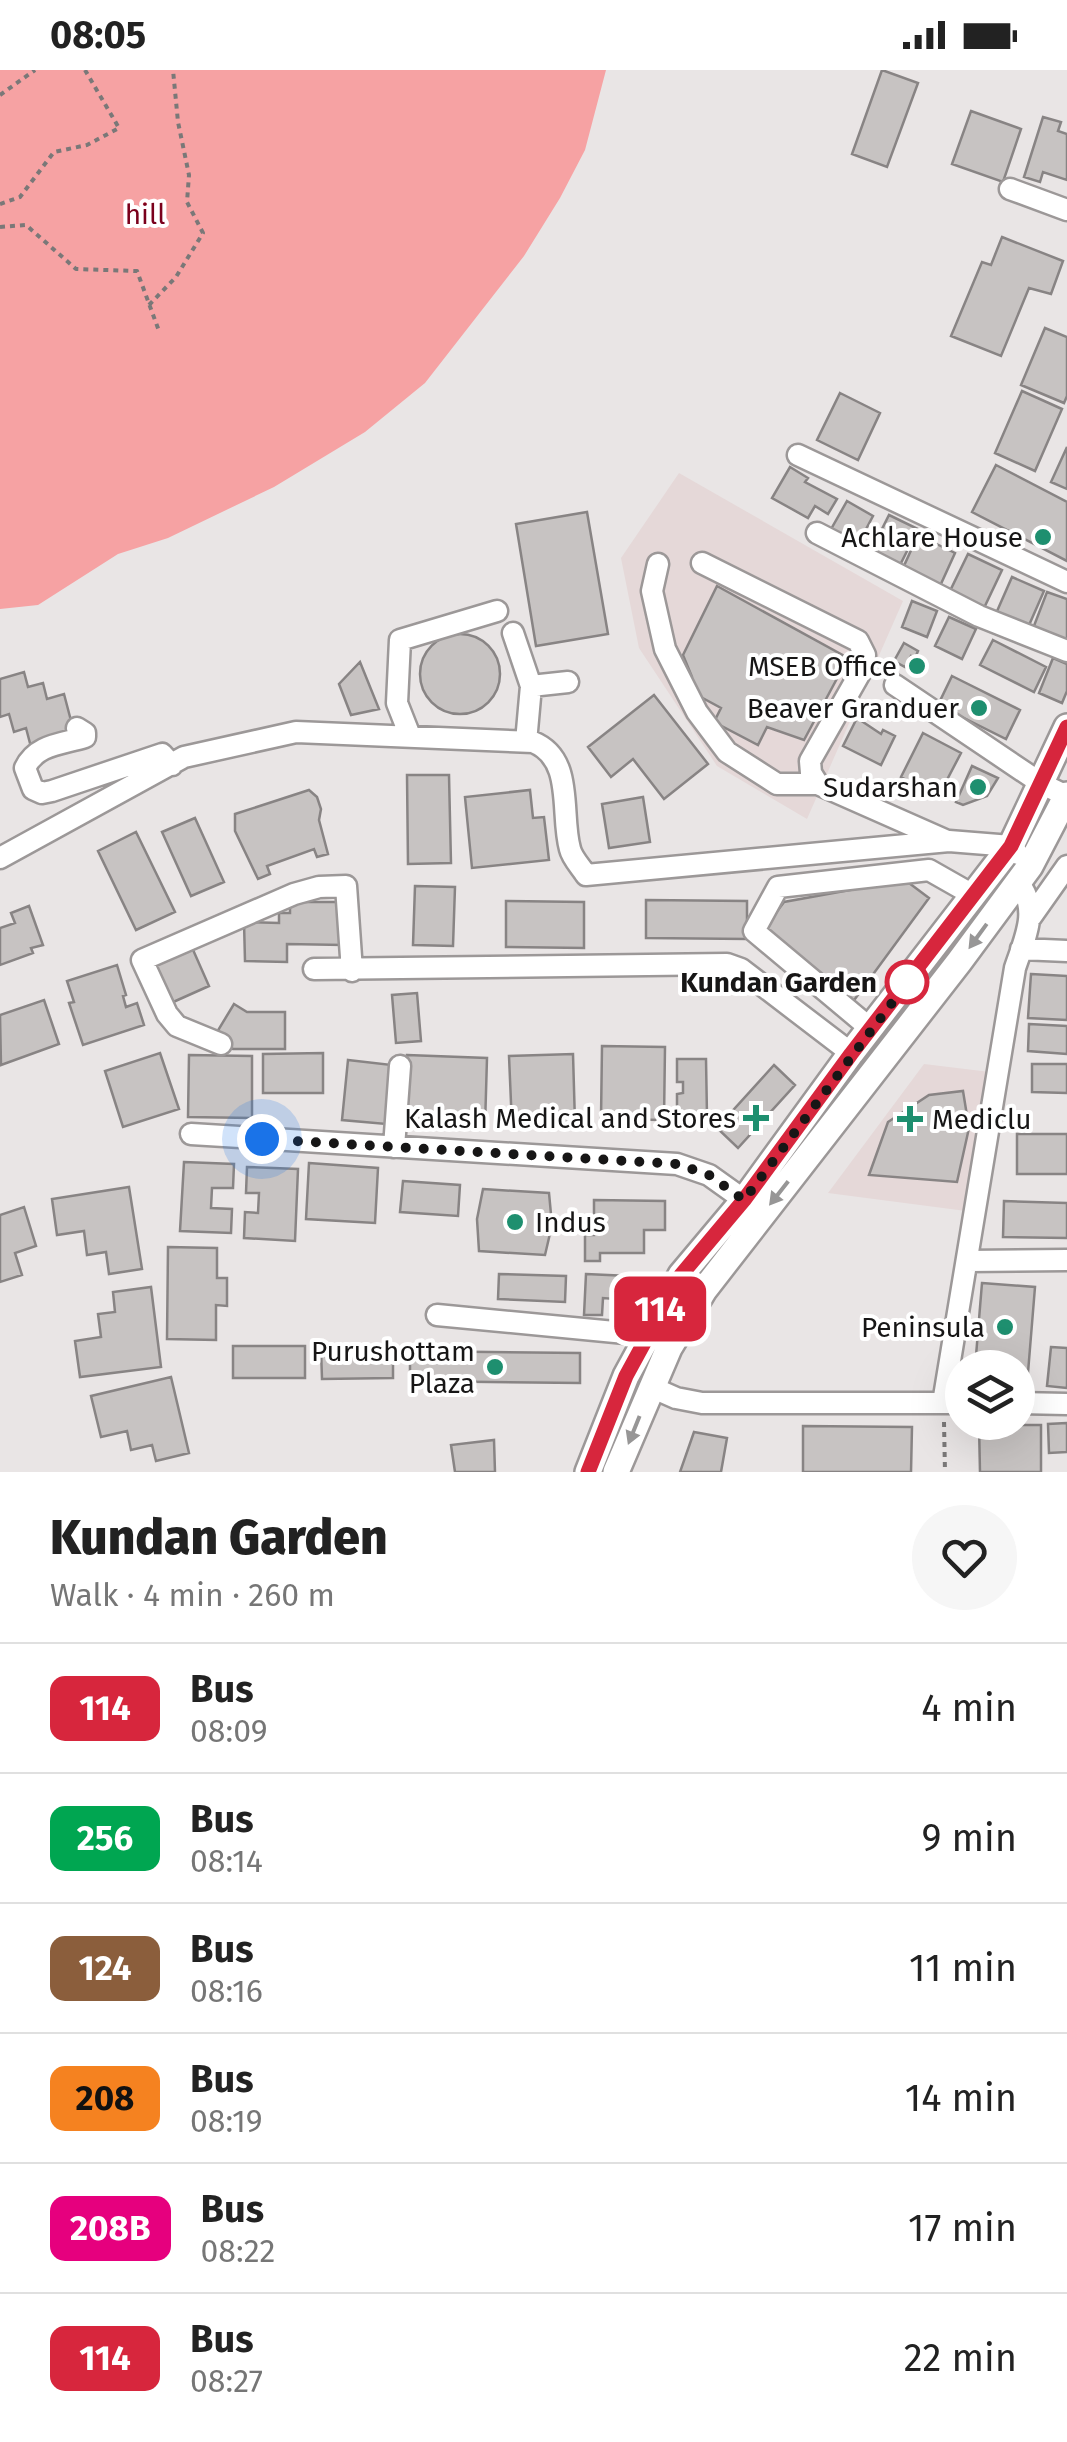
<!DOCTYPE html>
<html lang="en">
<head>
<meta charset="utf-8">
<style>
	body { margin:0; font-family:"Fira Sans",sans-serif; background:#f6f6f6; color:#222; height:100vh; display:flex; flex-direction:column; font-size:38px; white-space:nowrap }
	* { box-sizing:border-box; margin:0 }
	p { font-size:32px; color:#767676 }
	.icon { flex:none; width:55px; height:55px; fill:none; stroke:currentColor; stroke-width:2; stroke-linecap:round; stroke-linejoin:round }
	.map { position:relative; height:1402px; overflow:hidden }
	.panel { display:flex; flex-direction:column; background:#fff; flex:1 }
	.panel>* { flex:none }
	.badge { padding:0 20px; border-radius:15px; font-size:35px; line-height:65px }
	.controls { position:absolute; left:945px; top:1280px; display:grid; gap:20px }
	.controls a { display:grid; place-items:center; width:90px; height:90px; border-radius:50%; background:#fff; box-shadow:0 10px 40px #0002; font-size:50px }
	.you { position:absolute; width:50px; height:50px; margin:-25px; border:8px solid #fff; border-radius:50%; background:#1a73e8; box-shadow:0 0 0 15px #1a73e833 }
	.map>.badge { position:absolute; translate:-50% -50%; box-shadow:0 0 0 5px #fff }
	.round { display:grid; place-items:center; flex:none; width:105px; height:105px; border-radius:52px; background:#f6f6f6 }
	.overview { display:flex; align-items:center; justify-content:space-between; height:170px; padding:0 50px }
	h1 { font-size:48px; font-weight:800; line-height:75px }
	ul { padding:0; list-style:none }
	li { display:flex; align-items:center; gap:30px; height:130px; padding:0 50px; border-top:2px solid #e0e0e0 }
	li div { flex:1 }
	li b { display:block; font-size:38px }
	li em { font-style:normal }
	li .badge { min-width:110px; font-weight:700; text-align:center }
	.status { display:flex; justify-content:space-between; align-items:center; height:70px; padding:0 50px; background:#fff; direction:ltr }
	.status svg { height:28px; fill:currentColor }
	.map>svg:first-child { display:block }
</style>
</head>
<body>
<div class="status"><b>08:05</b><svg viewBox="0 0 49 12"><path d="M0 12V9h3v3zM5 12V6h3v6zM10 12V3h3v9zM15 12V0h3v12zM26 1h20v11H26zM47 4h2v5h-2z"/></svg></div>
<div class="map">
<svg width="1067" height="1402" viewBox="0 0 1067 1402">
	<rect width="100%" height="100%" fill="#e9e5e5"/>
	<!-- built -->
	<path fill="#e5d8d8" d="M679 403 903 531 807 749 717 696 639 578 621 488Z
		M924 994 990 1002 966 1141 828 1123Z"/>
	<!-- green -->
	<path fill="#f6a2a3" d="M0 0H606L585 80 560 128 524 186 425 313 365 362 274 417 168 468 118 484 38 535 0 539Z"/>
	<!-- building -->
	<path fill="#c7c3c2" stroke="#888484" stroke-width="2.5" d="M882 0 918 13 887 97 852 84Z
		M971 41 1021 59 1003 112 952 94Z
		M1043 47 1061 52 1058 61 1067 64V110L1043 102 1040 112 1024 107Z
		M1002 167 1063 191 1051 224 1029 218 1001 286 951 266 982 192 991 195Z
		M1045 258 1067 267V326L1064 333 1021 315Z
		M1022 321 1062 339 1035 401 995 383Z
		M840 323 880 343 858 390 817 370Z
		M1067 377V419L1051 412Z
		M996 395 1067 432V491L972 442Z
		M790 397 808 408 805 412 837 429 828 444 815 436 808 448 772 428Z
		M847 431 873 446 857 476 830 461Z
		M587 442 608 564 536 576 516 454Z
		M889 445 918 459 899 497 870 483Z
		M918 465 955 483 940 516 903 498Z
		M968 484 1002 500 984 538 950 521Z
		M1012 507 1044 521 1026 562 994 548Z
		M717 516 848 588 804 670 767 657 758 675 714 652 721 638 686 619 692 607 683 585Z
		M1047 522 1067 529V575L1032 561Z
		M912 531 937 541 927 567 902 557Z
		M949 547 976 559 962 589 935 576Z
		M420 604a40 40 0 1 1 80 0a40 40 0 1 1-80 0Z
		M993 570 1046 597 1034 622 980 595Z
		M904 573 918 581 915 588 911 586 905 597 894 591Z
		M1053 588 1067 594V621L1062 633 1039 623Z
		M360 592 379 639 351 645 339 614Z
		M24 602 28 617 43 613 47 629 64 624 75 666 31 677 26 658 14 662 9 644 0 647V609Z
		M952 606 1020 640 1006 669 938 635Z
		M654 625 708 694 664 729 633 689 611 707 588 677Z
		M857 648 881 664 883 660 895 666 881 695 843 676Z
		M923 663 961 683 938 727 901 707Z
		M972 696 998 708 987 726 963 735 956 732Z
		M407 705H449L451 793 408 794Z
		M309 720 317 727 321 739 319 750 328 784 317 787 314 779 267 796 270 804 258 809 235 761V744Z
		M530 720 533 748 544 747 549 790 472 798 465 727Z
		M643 727 650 772 609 778 602 734Z
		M195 748 224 812 191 826 162 762Z
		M136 762 175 842 136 860 98 781Z
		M905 810 929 828 852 933 760 864 784 832Z
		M415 816 455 817 453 876 413 875Z
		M646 830 747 831V869L646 868Z
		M506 831 584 832V878L506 877Z
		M290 832H344L343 875 287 874V892L245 891 244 852 279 853V843H290Z
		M29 836 43 875 31 878 33 883 0 895V858L15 853 11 843Z
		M190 873 209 916 171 933 152 891Z
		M117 895 126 925 123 926 126 937 137 933 144 955 83 975 69 933 74 932 67 911Z
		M1031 904 1067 906V950L1028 948Z
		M417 923 421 971 396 973 392 925Z
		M44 930 59 974 1 995 0 945Z
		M234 934 247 942H285V979H233L217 962Z
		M1029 954 1067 956V984L1028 981Z
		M602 976 665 977 664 1050 601 1049Z
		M160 983 179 1039 123 1057 105 1001Z
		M323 983V1023H263V984Z
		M573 984 575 1053 512 1056 509 986Z
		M189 985 252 986V1048L188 1047Z
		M407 985 487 988 485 1056 405 1053Z
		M677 989H706L707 1046 677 1047V1024L683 1023V1012H677Z
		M348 990 392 995 386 1054 342 1050Z
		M1032 994H1067V1023L1032 1022Z
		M774 995 795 1015 738 1078 717 1058Z
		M963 1021 969 1058 957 1112 869 1105 888 1052 929 1025Z
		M1017 1064H1067V1104H1017Z
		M184 1092 234 1094 233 1118H212L211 1138 232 1139 231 1163 180 1161Z
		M309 1093 378 1098 375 1153 306 1149Z
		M247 1097 298 1099 295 1171 244 1168 245 1142 258 1143 259 1123H246Z
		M403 1111 460 1115 458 1146 400 1142Z
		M129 1117 142 1199 109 1204 106 1182 87 1185 84 1161 57 1165 52 1129Z
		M483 1119 549 1123 552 1155 545 1185 479 1181 477 1149Z
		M594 1130 665 1131V1160H644V1183H600V1191H585V1165H594Z
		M1004 1131 1067 1133V1168L1003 1167Z
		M24 1137 36 1176 15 1183 22 1205 0 1212V1145Z
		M168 1177 217 1178V1208H227V1236L216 1235V1270L167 1269Z
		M499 1204 566 1206 565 1232 498 1229Z
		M586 1204 629 1206 628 1230 603 1228 602 1245H584Z
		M982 1213 1035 1217 1026 1327H1018V1298H975Z
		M151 1217 161 1297 80 1307 75 1271 101 1267 98 1244 115 1242 113 1222Z
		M233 1276H305V1308H233Z
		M1051 1277 1067 1278V1318L1047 1316Z
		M321 1279H393V1308L322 1309Z
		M410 1281 580 1283V1313L410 1311Z
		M171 1307 189 1383 156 1391 152 1375 131 1380 127 1361 101 1367 91 1326Z
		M1067 1353V1382L1049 1383 1048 1354Z
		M979 1355H1041V1402H980Z
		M803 1356 912 1357 911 1402H803Z
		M694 1362 727 1368 721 1402H680Z
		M494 1370 495 1402H455L451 1375Z"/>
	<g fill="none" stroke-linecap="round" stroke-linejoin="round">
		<!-- minor casing -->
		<g stroke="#9c9898" stroke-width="25">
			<path id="minor" d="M1010 119 1067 140
				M798 385 1067 512
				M817 463 979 546 1067 581
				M702 493 858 571 865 585 864 596 810 691 811 703 818 714 947 771
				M658 494 652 521 665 579 697 642 727 682 777 714H818
				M513 563 531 616 526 672
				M895 615 1042 714 1067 726
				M531 616 568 612
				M77 658 85 663V667C63 674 36 674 25 698L33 719 42 723 52 721 162 684 172 695
				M410 666 397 633 400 570 497 541
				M0 788 184 687 296 662 533 672C575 689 560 744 570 779 572 788 581 797 586 805L949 771 1011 776 1018 784
				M1031 847 1067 796
				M1021 879 1067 881
				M314 899 727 894 741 899 851 983
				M871 959 754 861 778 817 929 800 973 825
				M221 974 177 956 167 944 142 890 294 824 319 817 346 816 352 901
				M191 1064 677 1094 709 1105 744 1130
				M394 1077 400 996
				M967 1191 1067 1190
				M437 1245 646 1265
				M651 1317 676 1328 702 1333H962
				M943 1333 1015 898C1025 868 1040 839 1018 812
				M1018 1333 1067 1334"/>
		</g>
		<!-- major casing -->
		<g stroke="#9c9898" stroke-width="30">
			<path id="major" d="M588 1402 626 1306 681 1205 744 1130 851 983 1011 776 1067 657
				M616 1402 669 1278 704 1220 959 892 1030 796 1067 725"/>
		</g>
		<!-- path -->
		<path stroke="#7a7878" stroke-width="4" stroke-dasharray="5 5" stroke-linecap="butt" d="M0 25 35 0
			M0 134 20 127 54 82 87 75 119 58 85 0
			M0 157 26 155 76 199 137 201 159 261
			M149 235 176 207 203 163 187 132 189 105 178 52 173 0
			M944 1352 945 1402"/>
		<!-- minor -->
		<use href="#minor" stroke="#fff" stroke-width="20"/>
		<!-- major -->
		<use href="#major" stroke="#fff" stroke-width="25"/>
	</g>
	<!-- one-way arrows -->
	<defs><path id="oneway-solid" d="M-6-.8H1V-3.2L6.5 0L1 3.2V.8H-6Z" transform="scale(2.5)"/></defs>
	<g fill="#979696">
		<use href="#oneway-solid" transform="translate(978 866) rotate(126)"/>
		<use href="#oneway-solid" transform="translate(779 1123) rotate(128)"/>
		<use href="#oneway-solid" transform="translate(634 1360) rotate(112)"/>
	</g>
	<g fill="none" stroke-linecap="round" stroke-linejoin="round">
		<!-- line casing -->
		<g stroke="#fff" stroke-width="22">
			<path id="line" d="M588 1402 626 1306 681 1205 744 1130 851 984 1011 776 1067 657"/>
		</g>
		<!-- line -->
		<use href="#line" stroke="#d7263d" stroke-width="15"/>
		<!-- walk -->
		<path stroke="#171616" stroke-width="10" stroke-dasharray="0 18" d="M262 1069 677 1094 709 1105 744 1130 913 905 907 912"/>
	</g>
	<!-- markers -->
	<g fill="#1e8f6f" stroke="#fff" stroke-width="4">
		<circle cx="1043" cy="467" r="10"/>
		<circle cx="917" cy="596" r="10"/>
		<circle cx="979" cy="638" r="10"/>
		<circle cx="978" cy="717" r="10"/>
		<path d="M751 1033h10v10h10v10h-10v10h-10v-10h-10v-10h10z"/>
		<path d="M905 1034h10v10h10v10h-10v10h-10v-10h-10v-10h10z"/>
		<circle cx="515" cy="1152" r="10"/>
		<circle cx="1005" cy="1257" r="10"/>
		<circle cx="495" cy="1297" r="10"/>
	</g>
	<circle fill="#fff" stroke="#d7263d" stroke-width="5" cx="907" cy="912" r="20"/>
	<g text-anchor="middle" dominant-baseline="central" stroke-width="8" stroke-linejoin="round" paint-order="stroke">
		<!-- park labels -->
		<g font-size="28" fill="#7a001c" stroke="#fff">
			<text x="145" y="144">hill</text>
		</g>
		<!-- poi labels -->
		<g font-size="28" fill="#171616" stroke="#fff" text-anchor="end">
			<text x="1023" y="467">Achlare House</text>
			<text x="897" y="596">MSEB Office</text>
			<text x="959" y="638">Beaver Granduer</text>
			<text x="958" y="717">Sudarshan</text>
			<text x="736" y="1048">Kalash Medical and Stores</text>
			<text x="932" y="1049" text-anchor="start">Mediclu</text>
			<text x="535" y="1152" text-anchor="start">Indus</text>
			<text x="985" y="1257">Peninsula</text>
			<text x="475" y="1281">Purushottam<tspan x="475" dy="32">Plaza</tspan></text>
		</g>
		<!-- stop labels -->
		<g font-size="28" font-weight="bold" fill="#171616" stroke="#fff" text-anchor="end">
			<text x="877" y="912">Kundan Garden</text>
		</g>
	</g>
</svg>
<div class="controls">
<a><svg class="icon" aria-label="layers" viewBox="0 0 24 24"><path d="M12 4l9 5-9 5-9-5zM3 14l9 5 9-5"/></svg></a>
</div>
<div class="you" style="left:262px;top:1069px"></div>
<b class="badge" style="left:660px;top:1239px;background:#d7263d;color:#fff">114</b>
</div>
<section class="panel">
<div class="overview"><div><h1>Kundan Garden</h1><p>Walk · 4 min · 260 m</p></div><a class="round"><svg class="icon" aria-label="heart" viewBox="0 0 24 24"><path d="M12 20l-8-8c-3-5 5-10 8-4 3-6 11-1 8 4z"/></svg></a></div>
<ul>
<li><span class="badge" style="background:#d7263d;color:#fff">114</span><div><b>Bus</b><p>08:09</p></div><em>4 min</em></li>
<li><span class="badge" style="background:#00a651;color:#fff">256</span><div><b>Bus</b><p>08:14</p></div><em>9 min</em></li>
<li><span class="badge" style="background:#8b5e3c;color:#fff">124</span><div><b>Bus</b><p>08:16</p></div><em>11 min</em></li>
<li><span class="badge" style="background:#f58220;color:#111">208</span><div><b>Bus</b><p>08:19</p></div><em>14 min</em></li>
<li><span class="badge" style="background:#e6007e;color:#fff">208B</span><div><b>Bus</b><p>08:22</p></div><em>17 min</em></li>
<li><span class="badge" style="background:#d7263d;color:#fff">114</span><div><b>Bus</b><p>08:27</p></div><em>22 min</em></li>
</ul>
</section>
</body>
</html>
